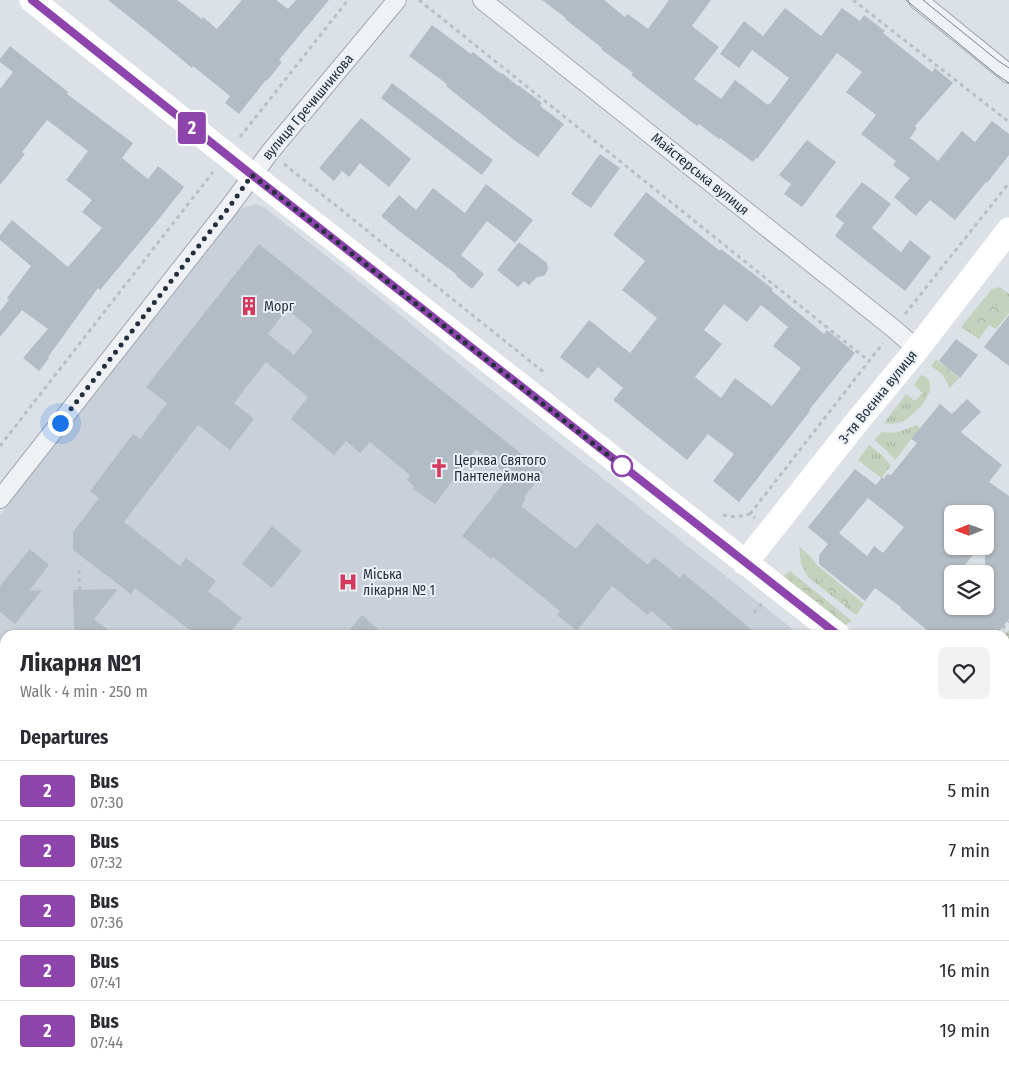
<!DOCTYPE html>
<html lang="en">
<head>
<meta charset="utf-8">
<style>
	body { margin:0; font-family:"Fira Sans Condensed",sans-serif; background:#f2f2f3; color:#2b2b33; height:100vh; display:flex; flex-direction:column; font-size:19px; white-space:nowrap }
	* { box-sizing:border-box; margin:0 }
	p { font-size:16px; color:#7c7c81 }
	.icon { flex:none; width:28px; height:28px; fill:none; stroke:currentColor; stroke-width:2; stroke-linecap:round; stroke-linejoin:round }
	.map { position:relative; flex:1; overflow:hidden }
	.sheet { position:absolute; left:0px; top:630px; width:1010px; height:440px; display:flex; flex-direction:column; background:#fff; border-radius:15px 15px 0 0; box-shadow:0 1px 4px #0004 }
	.sheet>* { flex:none }
	.badge { padding:0 10px; border-radius:4px; font-size:18px; line-height:32px }
	.needle { width:32px; rotate:269deg }
	.fabs { position:absolute; left:944px; top:505px; display:grid; gap:10px }
	.fabs a { display:grid; place-items:center; width:50px; height:50px; border-radius:8px; background:#fff; box-shadow:0 1px 4px #0004; font-size:25px }
	.you { position:absolute; width:25px; height:25px; margin:-12px; border:4px solid #fff; border-radius:50%; background:#1a73e8; box-shadow:0 0 0 8px #1a73e833 }
	.map>.badge { position:absolute; translate:-50% -50%; box-shadow:0 0 0 2px #fff }
	h2 { padding:0 20px; font-size:19px; line-height:45px }
	.round { display:grid; place-items:center; flex:none; width:52px; height:52px; border-radius:8px; background:#f2f2f3 }
	.overview { display:flex; align-items:center; justify-content:space-between; height:85px; padding:0 20px }
	h1 { font-size:24px; font-weight:700; line-height:38px }
	ul { padding:0; list-style:none }
	li { display:flex; align-items:center; gap:15px; height:60px; padding:0 20px; border-top:1px solid #e1e1e2 }
	li div { flex:1 }
	li b { display:block; font-size:19px }
	li em { font-style:normal }
	li .badge { min-width:55px; font-weight:700; text-align:center }
	.map>svg:first-child { display:block }
</style>
</head>
<body>
<div class="map">
<svg width="1009" height="1070" viewBox="0 0 1009 1070">
	<defs>
		<pattern id="grass-tufts" width="24" height="20" patternUnits="userSpaceOnUse" patternTransform="scale(1.25)"><rect width="24" height="20" fill="#c4d1bc"/><path d="M3 7l-1-3M5 7V3M7 7l1-3M15 17l-1-3M17 17v-4M19 17l1-3" fill="none" stroke="#a8b4a3"/></pattern>
		<pattern id="forest-crowns" width="20" height="18" patternUnits="userSpaceOnUse" patternTransform="scale(1.25)"><rect width="20" height="18" fill="#c4d1bc"/><path d="M2 6a3 3 0 1 1 6 0M12 15a3 3 0 1 1 6 0" fill="none" stroke="#a8b4a3"/></pattern>
	</defs>
	<rect width="100%" height="100%" fill="#dce1e7"/>
	<!-- built -->
	<path fill="#cad0d9" d="M256 204 265 208 370 290 480 381 800 635H5V1065H1005V797L1009 800V1070H0V515L235 212 246 207Z"/>
	<!-- grass -->
	<path fill="url(#grass-tufts)" d="M1000 287 1009 294V313L996 329 989 325 979 339 961 327 992 289Z
		M936 359 959 378 950 388 942 374 931 366Z
		M921 375C922 375 927 378 928 379 938 392 914 415 904 421 898 424 891 424 884 423L906 394 915 401 923 393 914 385Z
		M916 425 920 428 895 460 886 450 874 440 882 432C897 434 902 431 916 425Z
		M869 445 882 455 891 466 882 477H880L858 460Z
		M799 546 812 558 817 565 864 604 856 615 808 577 801 564Z
		M790 571 852 621 844 626 782 577Z"/>
	<!-- forest -->
	<path fill="url(#forest-crowns)" d="M1004 304 1007 306 1006 310 997 322 990 321 980 332 974 331 968 326C973 312 990 305 1004 304Z
		M791 577 809 589 844 619H842C832 614 824 607 815 600 807 593 797 587 790 578Z
		M823 579C833 582 853 596 857 605L855 607C844 605 828 590 819 581L820 580Z
		M1009 630V684L1005 682V635H1004Z"/>
	<!-- building -->
	<path fill="#b3bbc4" fill-rule="evenodd" d="M108 0H177L202 19 203 17 217 29 242 0H276L288 9 296 0H329L279 60 282 62 267 81 266 80 239 114 225 103 230 96 193 66 192 68 162 43Z
		M542 0H604L625 17 628 14 648 29 669 0H711L692 26 719 47 694 79 721 99 735 80 768 105 769 103 770 104 789 78 752 50 739 68 720 54 744 21 763 36 785 8 821 36 842 8 860 21 864 15 885 31 883 33 932 72 935 68 953 83 915 126 917 128 910 138 938 161 962 131 975 142 992 121 1009 134V155L987 183 986 182 955 220 930 200 916 216 894 197 910 178 893 165 896 161 861 134 876 115 846 92 862 72 837 53 757 159 756 158 753 162 720 138 719 139 699 124 697 126 684 116 631 75 633 73 601 49 602 48 565 19 566 18Z
		M432 25 471 54 473 52 501 74 502 73 518 86V85L542 103 540 106 564 124 538 157 514 140 446 86 447 84 409 56Z
		M10 46 68 92 67 94 133 143 122 158 148 179 158 166 184 187 155 224 100 290 98 288 48 357 49 358 39 371 23 358 48 329 22 310 0 337V311L9 300 7 298 31 266 0 240V235L12 220 68 267 102 228 82 212 92 200 66 180 88 151 47 120 22 152 25 154 0 185V89L13 72 0 62V59Z
		M392 83 493 160 482 175 381 98Z
		M361 118 411 159 389 187 360 163 349 177 342 171 334 181 319 168Z
		M807 140 836 162 802 207 784 194 791 184 779 175Z
		M600 154 620 168 591 208 571 194Z
		M862 182 891 204 872 228 901 252 910 240 931 257 905 291 835 236 844 223 835 216Z
		M486 184 533 220 515 243 487 221 461 255 484 274 472 289 456 276 457 275 398 230 381 216 399 195 416 210 433 188 465 213Z
		M646 192 720 251 721 249 773 289 772 291 824 334 827 330 855 353 809 410 810 411 739 502 713 481 734 454 708 434 687 460 613 400 623 388 598 367 588 379 560 357 589 320 630 353 657 318 622 290 645 261 613 235ZM724 304 747 322 761 305 788 327 773 346 801 368 772 406 735 378 721 398 695 377 722 344 704 330Z
		M519 242 547 263 548 270 544 276 537 277 529 285 524 281 518 287 497 270Z
		M259 244 544 472 524 497 526 498 521 506 576 549 597 523 648 565 654 557 680 578 683 573 758 635H680L651 611 648 615 612 586 577 631 557 615 560 611 493 557 491 559 462 536 509 476 476 449 435 504 413 489 415 487 407 480 410 475 370 442 360 453 346 441 334 455 291 419 308 397 266 362 234 403 254 419 230 450 198 425 124 522 180 566 186 558 216 581 208 591 242 618 228 635H196L135 588 131 594 73 550V532L99 498 90 491 133 434 140 439 167 403 146 387ZM287 309 313 331 294 355 268 334Z
		M1009 315V366L984 347Z
		M956 339 978 355 960 378 939 361Z
		M967 399 981 412 961 432 1002 465 989 482 1009 496V619L996 635H933L900 608 901 607 875 588 865 601 819 564V555L828 544 808 527 855 469 876 485 882 477 884 479 887 474 891 475 917 443 911 439 940 404 952 414ZM868 498 904 527 883 553 874 546 867 556 839 533ZM952 514H985V606H952V574H958L980 546H952Z
		M272 526 302 551 272 588 242 564Z
		M30 549 49 565 29 591 42 590 15 624 0 612V586Z
		M118 589 94 619 115 635H81L74 629 73 590Z
		M362 615 385 635H345Z"/>
	<g fill="none" stroke-linecap="round" stroke-linejoin="round">
		<!-- street casing -->
		<g stroke="#a1a8b1" stroke-width="20">
			<path id="street" d="M482 0 894 329 917 349
				M918 0 1009 74
				M0 499 230 206 270 152 397 0"/>
		</g>
		<!-- path -->
		<path stroke="#babfc5" stroke-width="3" stroke-dasharray="4 4" stroke-linecap="butt" d="M419 0 869 361
			M853 0 1009 122
			M240 137 348 0
			M284 164 546 374
			M905 314 1009 183
			M0 446 213 172
			M750 514 883 343
			M723 515 736 517 750 514 755 518
			M79 570 80 618
			M754 613 762 603
			M998 635 1009 621
			M1005 689 1009 692
			M1005 979 1009 982
			M1005 1012 1009 1007
			M1005 1018 1009 1022"/>
		<!-- street -->
		<use href="#street" stroke="#eff1f5" stroke-width="18"/>
		<!-- secondary -->
		<path stroke="#fff" stroke-width="25" d="M32 0 252 175 838 635
			M745 563 852 428 917 349 1009 230
			M1005 770 1009 773"/>
		<!-- tram -->
		<path stroke="#758291" stroke-width="1" d="M906 0 997 75 1009 83
			M923 0 997 60 1009 68"/>
	</g>
	<g fill="none" stroke-linecap="round" stroke-linejoin="round">
		<!-- line casing -->
		<g stroke="#fff" stroke-width="11">
			<path id="line" d="M32 0 252 175 838 635"/>
		</g>
		<!-- line -->
		<use href="#line" stroke="#8e44ad" stroke-width="8"/>
		<!-- walk -->
		<path stroke="#25303e" stroke-width="5" stroke-dasharray="0 9" d="M60 423 230 206 252 175 622 466"/>
	</g>
	<!-- icons -->
	<defs>
		<g id="building-bare" transform="scale(1.5)"><path d="M-4-6H4V6H1V3H-1V6H-4ZM-2.5-4.3h1.7v1.8h-1.7ZM.8-4.3h1.7v1.8H.8ZM-2.5-1h1.7V.8h-1.7ZM.8-1h1.7V.8H.8Z" fill="#d4395e" stroke="#ebf0f5" stroke-width="2.5" paint-order="stroke"/></g>
		<g id="church-bare" transform="scale(1.5)"><path d="M-1.2-6h2.4v3.5h3.3v2.4h-3.3V6h-2.4V-.1h-3.3v-2.4h3.3Z" fill="#d4395e" stroke="#ebf0f5" stroke-width="2.5" paint-order="stroke"/></g>
		<g id="hospital-bare" transform="scale(1.5)"><path d="M-5-5h3v3.5h4V-5h3V5h-3V1.5h-4V5h-3Z" fill="#d4395e" stroke="#ebf0f5" stroke-width="2.5" paint-order="stroke"/></g>
	</defs>
	<g fill-rule="evenodd">
		<use href="#building-bare" x="249" y="306"/>
		<use href="#church-bare" x="439" y="468"/>
		<use href="#hospital-bare" x="348" y="582"/>
	</g>
	<!-- markers -->
	<circle fill="#fff" stroke="#8e44ad" stroke-width="2.5" cx="622" cy="466" r="10"/>
	<g text-anchor="middle" dominant-baseline="central" stroke-width="4" stroke-linejoin="round" paint-order="stroke">
		<!-- street labels -->
		<g font-size="14" fill="#25303e" stroke="#ebf0f5">
			<text transform="translate(308 107) rotate(-50)">вулиця Гречишникова</text>
			<text transform="translate(700 174) rotate(39)">Майстерська вулиця</text>
			<text transform="translate(878 397) rotate(-51)">3-тя Воєнна вулиця</text>
		</g>
		<!-- poi labels -->
		<g font-size="14" fill="#25303e" stroke="#ebf0f5" text-anchor="start">
			<text x="264" y="306">Морг</text>
			<text x="454" y="460">Церква Святого<tspan x="454" dy="16">Пантелеймона</tspan></text>
			<text x="363" y="574">Міська<tspan x="363" dy="16">лікарня № 1</tspan></text>
		</g>
	</g>
</svg>
<div class="fabs">
<a><svg class="needle" viewBox="-14 -14 28 28"><path d="M0-13l5 13h-10z" fill="#e53935"/><path d="M0 13l5-13h-10z" fill="#7c7c81"/></svg></a>
<a><svg class="icon" aria-label="layers" viewBox="0 0 24 24"><path d="M12 4l9 5-9 5-9-5zM3 14l9 5 9-5"/></svg></a>
</div>
<div class="you" style="left:60px;top:423px"></div>
<b class="badge" style="left:192px;top:128px;background:#8e44ad;color:#fff">2</b>
<section class="sheet">
<div class="overview"><div><h1>Лікарня №1</h1><p>Walk · 4 min · 250 m</p></div><a class="round"><svg class="icon" aria-label="heart" viewBox="0 0 24 24"><path d="M12 20l-8-8c-3-5 5-10 8-4 3-6 11-1 8 4z"/></svg></a></div>
<h2>Departures</h2>
<ul>
<li><span class="badge" style="background:#8e44ad;color:#fff">2</span><div><b>Bus</b><p>07:30</p></div><em>5 min</em></li>
<li><span class="badge" style="background:#8e44ad;color:#fff">2</span><div><b>Bus</b><p>07:32</p></div><em>7 min</em></li>
<li><span class="badge" style="background:#8e44ad;color:#fff">2</span><div><b>Bus</b><p>07:36</p></div><em>11 min</em></li>
<li><span class="badge" style="background:#8e44ad;color:#fff">2</span><div><b>Bus</b><p>07:41</p></div><em>16 min</em></li>
<li><span class="badge" style="background:#8e44ad;color:#fff">2</span><div><b>Bus</b><p>07:44</p></div><em>19 min</em></li>
</ul>
</section>
</div>
</body>
</html>
